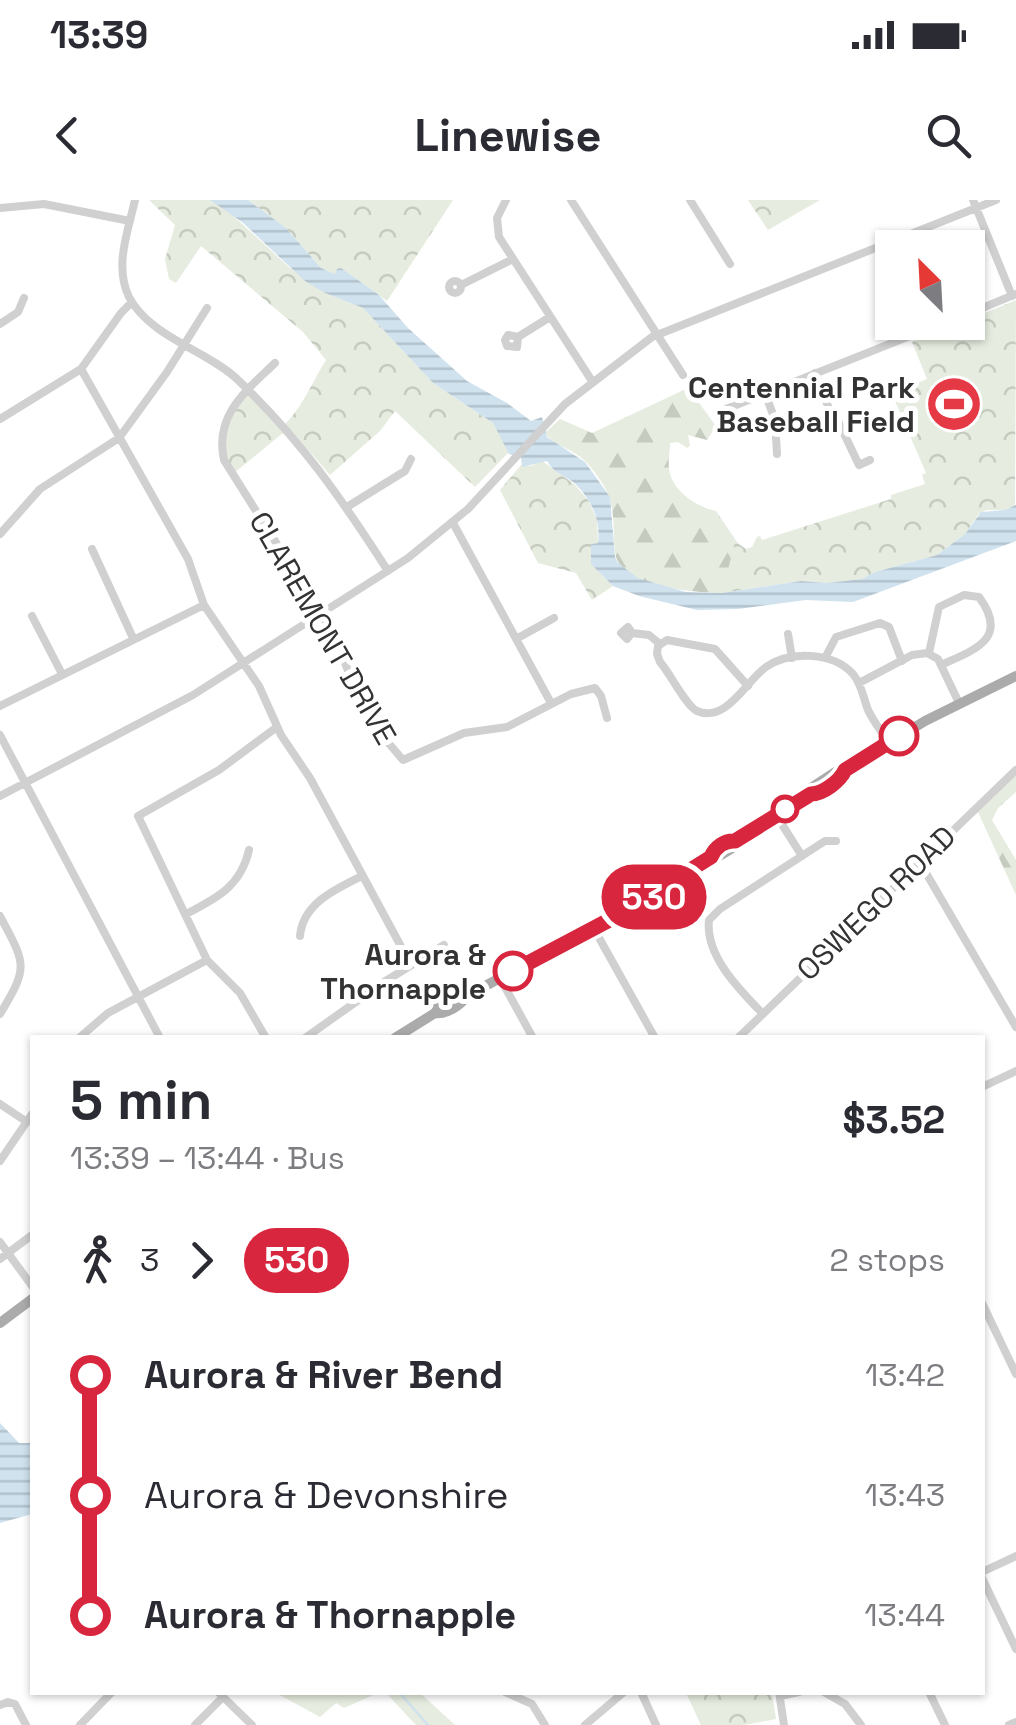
<!DOCTYPE html>
<html lang="en">
<head>
<meta charset="utf-8">
<style>
	body { margin:0; font-family:"Space Grotesk",sans-serif; background:#f2f2f3; color:#2b2b33; height:100vh; display:flex; flex-direction:column; font-size:38px; white-space:nowrap }
	* { box-sizing:border-box; margin:0 }
	p { font-size:32px; color:#7c7c81 }
	.icon { flex:none; width:55px; height:55px; fill:none; stroke:currentColor; stroke-width:2; stroke-linecap:round; stroke-linejoin:round }
	.map { position:relative; flex:1; overflow:hidden }
	.details { position:absolute; left:30px; top:835px; width:955px; height:660px; display:flex; flex-direction:column; background:#fff; border-radius:0px; box-shadow:0 2px 8px #0004 }
	.details>* { flex:none }
	.badge { padding:0 20px; border-radius:32px; font-size:35px; line-height:65px }
	.needle { width:65px; rotate:336deg }
	.controls { position:absolute; left:875px; top:30px; display:grid; gap:20px }
	.controls a { display:grid; place-items:center; width:110px; height:110px; border-radius:0px; background:#fff; box-shadow:0 2px 8px #0004; font-size:50px }
	.map>.badge { position:absolute; translate:-50% -50%; box-shadow:0 0 0 5px #fff }
	.legs { display:flex; align-items:center; gap:15px; height:110px; padding:0 40px; font-size:32px }
	.legs p { margin-inline-start:auto }
	.summary { display:flex; align-items:center; justify-content:space-between; height:170px; padding:0 40px }
	h1 { font-size:55px; font-weight:800; line-height:75px }
	ul { padding:0 40px; list-style:none }
	li { display:flex; align-items:center; gap:35px; height:120px; font-size:38px }
	li i { display:grid; place-items:center; width:15px; height:100%; margin:0 12px; background:currentColor }
	li i::after { content:''; width:25px; height:25px; margin:-12px; border:8px solid; border-radius:50%; background:#fff }
	li p { margin-inline-start:auto }
	li:first-child i { background:linear-gradient(#0000 50%,currentColor 0) }
	li:last-child i { background:linear-gradient(currentColor 50%,#0000 0) }
	.status { display:flex; justify-content:space-between; align-items:center; height:70px; padding:0 50px; background:#fff; direction:ltr }
	.status svg { height:28px; fill:currentColor }
	header { display:flex; justify-content:space-between; align-items:center; height:130px; padding:0 40px; background:#fff; font-size:45px; font-weight:800 }
	.map>svg:first-child { display:block }
</style>
</head>
<body>
<div class="status"><b>13:39</b><svg viewBox="0 0 49 12"><path d="M0 12V9h3v3zM5 12V6h3v6zM10 12V3h3v9zM15 12V0h3v12zM26 1h20v11H26zM47 4h2v5h-2z"/></svg></div>
<header><svg class="icon" aria-label="back" viewBox="0 0 24 24"><path d="M15 5l-7 7 7 7"/></svg>Linewise<svg class="icon" aria-label="search" viewBox="0 0 24 24"><circle cx="10" cy="10" r="6"/><path d="M15 15l6 6"/></svg></header>
<div class="map">
<svg width="1016" height="1525" viewBox="0 0 1016 1525">
	<defs>
		<pattern id="forest-firs" width="22" height="20" patternUnits="userSpaceOnUse" patternTransform="scale(2.5)"><rect width="22" height="20" fill="#e6ecdf"/><path d="M5 1l3.5 6h-7zM16 11l3.5 6h-7z" fill="#c6cbc0"/></pattern>
		<pattern id="park-crowns" width="20" height="18" patternUnits="userSpaceOnUse" patternTransform="scale(2.5)"><rect width="20" height="18" fill="#e6ecdf"/><path d="M2 6a3 3 0 1 1 6 0M12 15a3 3 0 1 1 6 0" fill="none" stroke="#c6cbc0"/></pattern>
		<pattern id="water-rules" width="6" height="5" patternUnits="userSpaceOnUse" patternTransform="scale(2.5)"><rect width="6" height="5" fill="#cfe2ee"/><path d="M0 2.5h6" fill="none" stroke="#b2c2cd"/></pattern>
	</defs>
	<rect width="100%" height="100%" fill="#fff"/>
	<!-- grass -->
	<path fill="#e6ecdf" d="M276 1493H378L344 1508 336 1503 320 1517Z
		M386 1493H420L455 1525H416Z"/>
	<!-- forest -->
	<path fill="url(#forest-firs)" d="M688 188 716 226 707 240 688 235 690 246 687 248 678 242 670 243C670 251 668 261 669 268 671 291 697 307 716 311L737 342 749 352 724 393C697 393 618 387 615 352 612 327 617 305 602 283 596 273 587 261 576 254 564 246 554 245 545 233L560 219 592 233Z
		M1016 574V592L998 608 992 620 1016 660V695L977 610Z"/>
	<!-- park -->
	<path fill="url(#park-crowns)" d="M149 0H210L227 10 290 68 325 93 363 108 433 183 493 223 509 252 475 287 395 211 380 231 330 275 289 228 233 274C214 239 229 221 248 192L281 228C302 209 311 184 326 160L303 132 201 46 176 83 169 79 165 59 175 25Z
		M248 0H453L387 101 341 68 335 74 321 68 286 28Z
		M748 0H820L768 30Z
		M1016 100 1015 306 1005 310H986L978 315 965 334 937 355 875 372 862 379 827 383 801 381 722 393 735 342 746 349 752 347 757 337 760 336 762 340 891 299V295L925 284 922 275 926 273 892 194 927 179 912 142 968 122V120Z
		M542 261 574 284 589 301 597 320 598 343 591 344C594 369 595 368 613 386L592 400 576 373 538 363 500 290 521 265 531 266Z
		M686 1493H772L776 1519 744 1525H701Z"/>
	<!-- water -->
	<path fill="url(#water-rules)" d="M210 0H248L286 28 321 68 335 74 337 69 341 68 379 95 408 128 467 181 507 203 531 221 542 217 547 237 585 262 610 297 615 357 618 363 638 378 686 392 722 393 801 381 827 383 862 379 875 372 937 355 965 334 981 312 1005 310 1016 305V341L853 402 806 400 738 409 697 410 639 396 613 386 591 364V344L598 343C601 319 591 298 573 282 563 275 553 272 547 261L522 267 521 258 509 254 493 223 433 183 363 108 325 93 305 81 242 22Z
		M0 1223 19 1243H32V1314L0 1323Z"/>
	<g fill="none" stroke-linecap="round" stroke-linejoin="round">
		<!-- stream -->
		<path stroke="#cfe2ee" stroke-width="2.5" d="M399 1492 428 1525"/>
		<!-- minor -->
		<path stroke="#d0d0d0" stroke-width="8" d="M135 0C128 31 114 66 129 97 150 137 206 150 237 179 301 240 341 298 388 371
			M506 0 497 18 499 37 592 181
			M571 0 683 175
			M690 0 730 64
			M973 0 1012 96
			M0 8 44 4 130 21
			M449 87a6 6 0 1 1 12 0a6 6 0 1 1-12 0Z
			M461 85 513 59
			M968 114 1016 94
			M0 124 18 112 24 98
			M518 137 517 147 507 146 505 140 508 135 518 137 550 117
			M275 163C246 191 214 215 224 260L336 438 354 487 379 532 403 560 464 533 507 527 571 494 595 488 601 496 607 518
			M81 169 188 359 204 405 259 486 281 535 310 578 411 765
			M815 173 833 219H837L859 265 870 260
			M765 193 775 220 777 254
			M726 209 945 122
			M0 219 81 169 121 113 132 102
			M347 307 405 271 411 259
			M453 323 551 503
			M0 334 40 289 119 238 167 172 207 108
			M92 349 133 438
			M32 416 62 474
			M632 433 627 439 621 433 628 427 632 433 649 435 660 444
			M788 434 792 458
			M516 439 554 418
			M929 453 939 407 964 395 979 397C1010 439 974 450 941 465
			M825 458 836 437 880 423 889 427 902 461
			M859 483 912 455 927 453 938 459 959 503
			M748 486 715 449 667 440 658 446 657 454 660 462C670 473 686 506 697 511 726 524 747 480 766 467 790 450 833 452 853 474 862 485 863 497 868 510 873 521 882 532 889 543
			M0 506 204 405
			M0 535 160 838
			M0 596 193 495 408 358 468 309 565 204 652 137 996 0
			M776 615 802 656
			M919 661 1016 827
			M186 714C217 698 241 686 249 650
			M0 716C26 765 29 766 0 814
			M593 727 655 838
			M300 736C303 703 336 689 362 676
			M500 778 533 838
			M762 813C740 790 705 756 709 720L720 709 825 641H836
			M79 838 108 813 207 760
			M266 838 240 793 207 760 138 616 219 570 277 527
			M305 838 384 782 444 745
			M738 838 1016 570
			M982 887 1016 871
			M0 904 27 922
			M0 961 32 914
			M0 1042 32 1086
			M0 1059 32 1035
			M982 1103 1016 1174
			M982 1372 1016 1356
			M982 1378 1016 1449
			M218 1492 252 1525
			M505 1492 532 1504 545 1525
			M641 1492 656 1525
			M779 1492 784 1525
			M824 1492 845 1504 861 1525
			M929 1492 945 1525
			M780 1496 799 1492
			M0 1505 8 1502 15 1504 26 1525
			M80 1525 112 1492
			M195 1525 223 1497
			M585 1525 624 1492
			M1009 1525 1016 1522"/>
		<!-- major -->
		<path stroke="#ababab" stroke-width="10" d="M811 594V588L837 571 845 570 925 521 1016 476
			M711 657C714 647 725 640 735 641L811 594C823 594 839 581 845 570
			M624 710C630 698 653 684 666 685
			M435 813 437 808 459 796H467L624 710H632L711 657 716 658 731 649 735 641
			M395 838 435 813C446 815 461 805 467 796
			M0 1123 32 1099"/>
	</g>
	<g fill="none" stroke-linecap="round" stroke-linejoin="round">
		<!-- line-1 casing -->
		<g stroke="#fff" stroke-width="22">
			<path id="line-1" d="M513 771 664 691 666 685 711 657C715 647 725 640 735 641L811 594C823 594 840 581 845 570L899 536"/>
		</g>
		<!-- line-1 -->
		<use href="#line-1" stroke="#d7263d" stroke-width="15"/>
	</g>
	<!-- icons -->
	<defs>
		<g id="stadium-disc" transform="scale(2.875)"><circle r="9.5" fill="#e63946" stroke="#fff"/><path d="M0-5a6.5 5 0 1 0 0 10a6.5 5 0 1 0 0-10ZM-3.5-1.8h7v3.6h-7Z" fill="#fff"/></g>
	</defs>
	<g fill-rule="evenodd">
		<use href="#stadium-disc" x="954" y="204"/>
	</g>
	<!-- markers -->
	<g fill="#fff" stroke="#d7263d" stroke-width="5">
		<circle cx="899" cy="536" r="18"/>
		<circle cx="785" cy="609" r="12"/>
		<circle cx="513" cy="771" r="18"/>
	</g>
	<g text-anchor="middle" dominant-baseline="central" stroke-width="10" stroke-linejoin="round" paint-order="stroke">
		<!-- poi labels -->
		<g font-size="30" font-weight="bold" fill="#333" stroke="#fff" text-anchor="end">
			<text x="915" y="187">Centennial Park<tspan x="915" dy="34">Baseball Field</tspan></text>
		</g>
		<!-- street labels -->
		<g font-size="30" fill="#333" stroke="#fff">
			<text transform="translate(323 428) rotate(60)">CLAREMONT DRIVE</text>
			<text transform="translate(876 703) rotate(-44)">OSWEGO ROAD</text>
		</g>
		<!-- stop labels -->
		<g font-size="30" font-weight="bold" fill="#333" stroke="#fff" text-anchor="end">
			<text x="486" y="754">Aurora &amp;<tspan x="486" dy="34">Thornapple</tspan></text>
		</g>
	</g>
</svg>
<div class="controls">
<a><svg class="needle" viewBox="-14 -14 28 28"><path d="M0-13l5 13h-10z" fill="#e53935"/><path d="M0 13l5-13h-10z" fill="#7c7c81"/></svg></a>
</div>
<b class="badge" style="left:654px;top:697px;background:#d7263d;color:#fff">530</b>
<section class="details">
<div class="summary"><div><h1>5 min</h1><p>13:39 – 13:44 · Bus</p></div><b>$3.52</b></div>
<div class="legs"><svg class="icon" aria-label="walk" viewBox="0 0 24 24"><circle cx="13" cy="4" r="2"/><path d="M13 8l-2 6 4 7M11 14l-3 7M7 12l3-4h3l4 4"/></svg>3<svg class="icon" aria-label="forward" viewBox="0 0 24 24"><path d="M9 5l7 7-7 7"/></svg><b class="badge" style="background:#d7263d;color:#fff">530</b><p>2 stops</p></div>
<ul>
<li><i style="color:#d7263d"></i><b>Aurora &amp; River Bend</b><p>13:42</p></li>
<li><i style="color:#d7263d"></i><span>Aurora &amp; Devonshire</span><p>13:43</p></li>
<li><i style="color:#d7263d"></i><b>Aurora &amp; Thornapple</b><p>13:44</p></li>
</ul>
</section>
</div>
</body>
</html>
